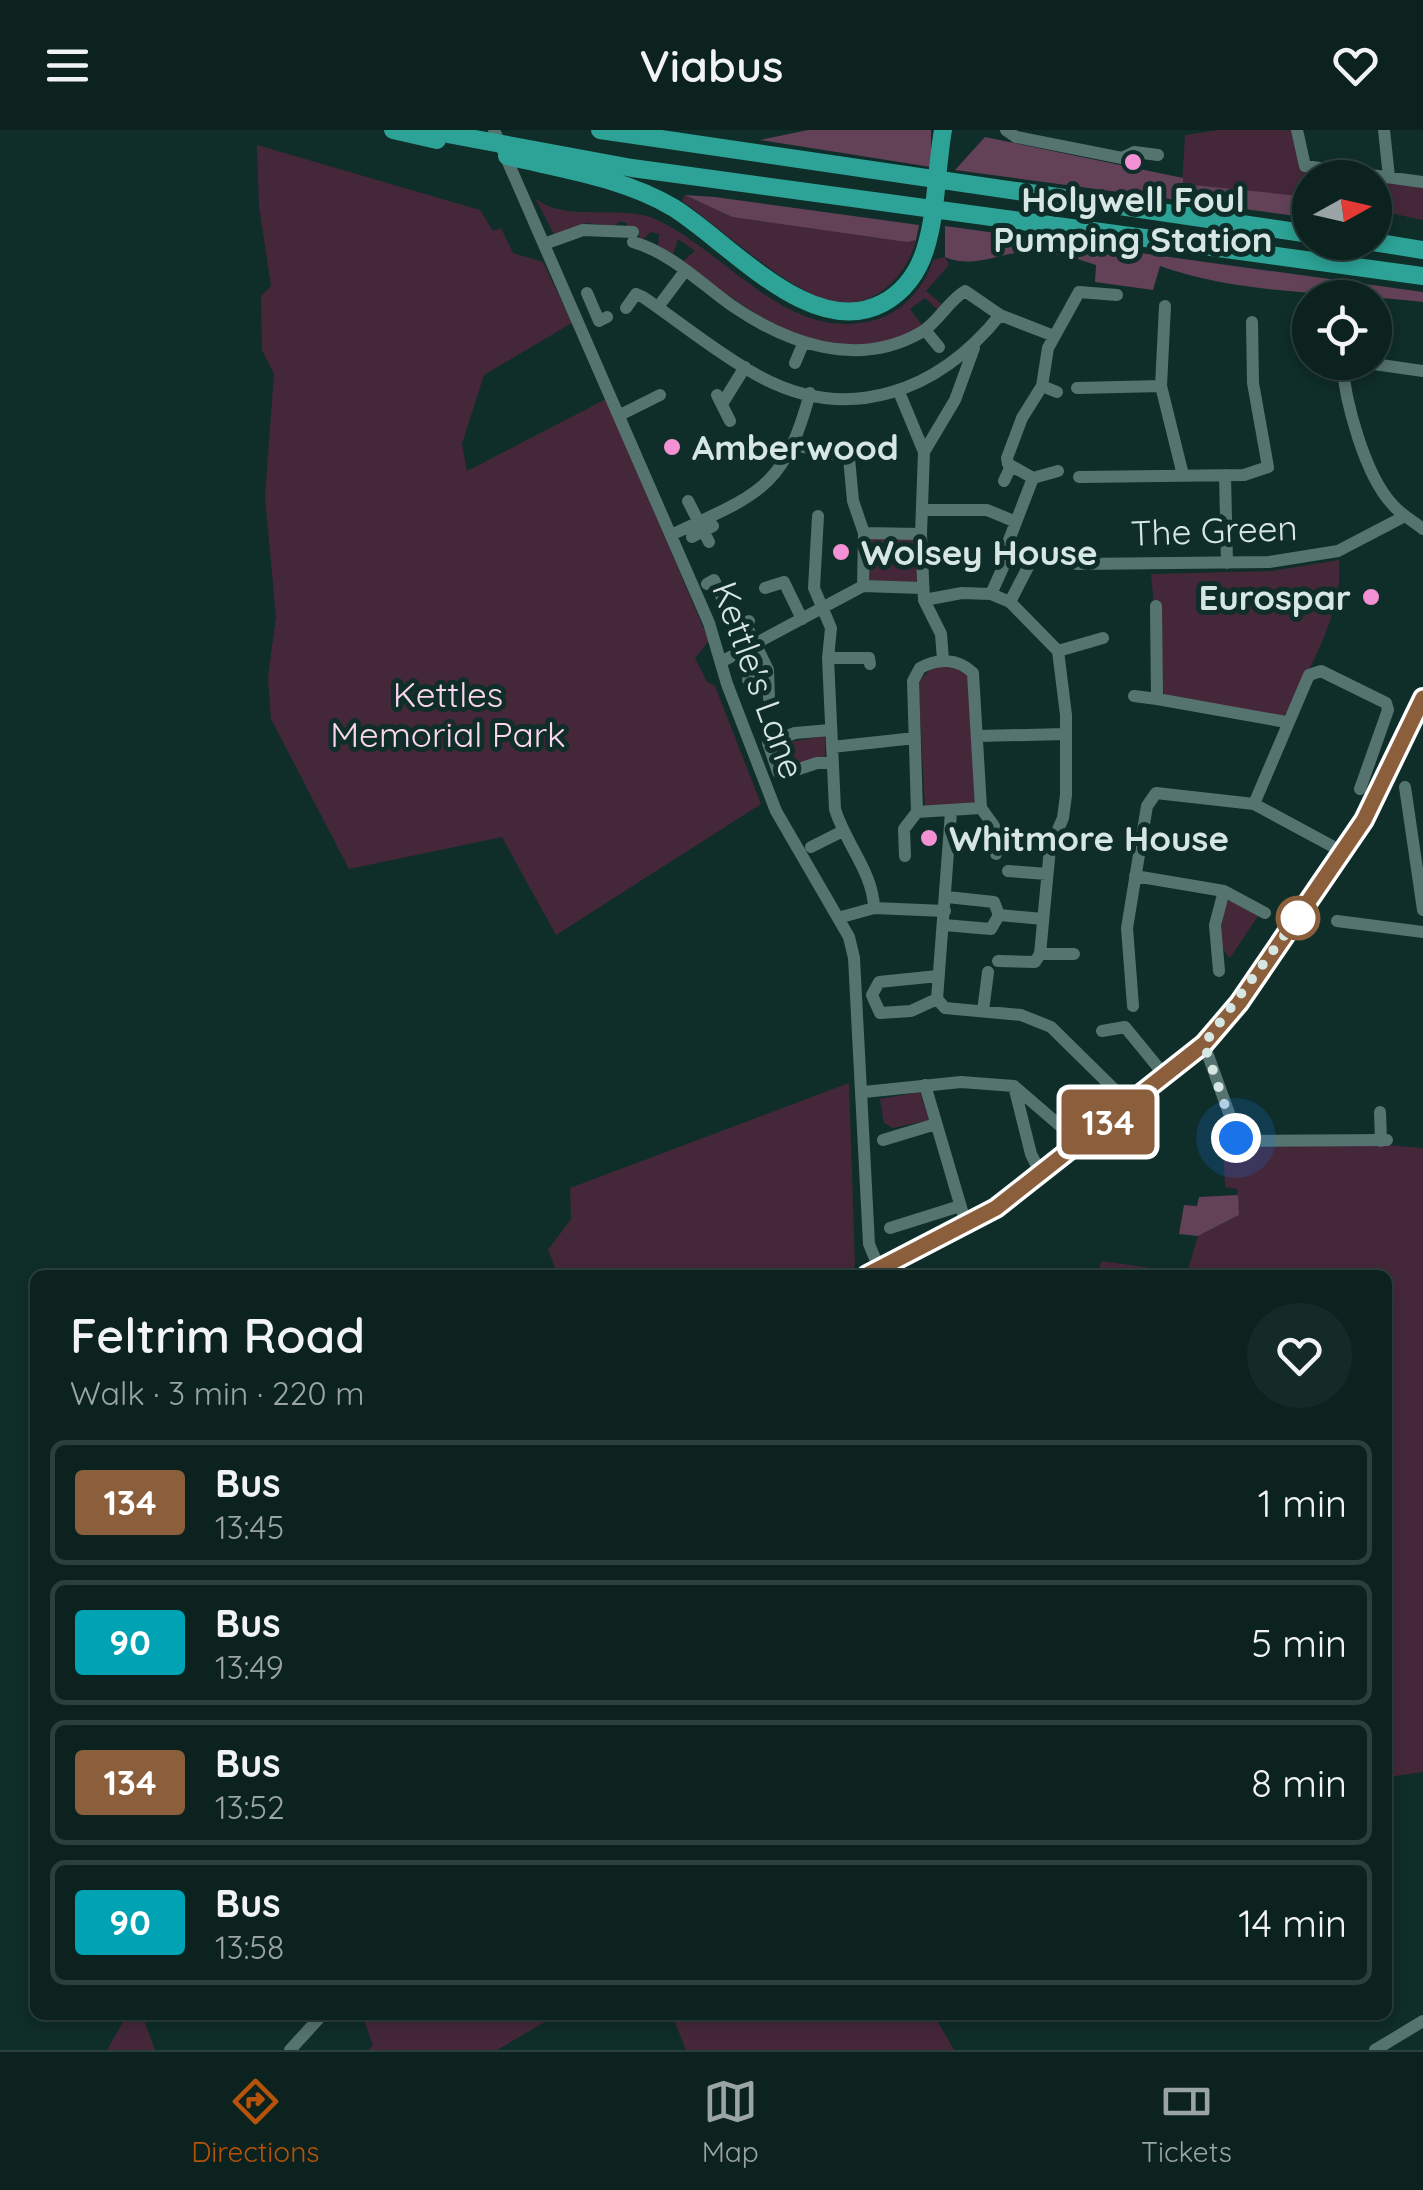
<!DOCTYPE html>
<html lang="en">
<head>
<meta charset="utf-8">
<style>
	body { margin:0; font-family:Quicksand,sans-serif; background:#142a28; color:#f1f3f6; height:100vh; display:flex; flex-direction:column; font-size:38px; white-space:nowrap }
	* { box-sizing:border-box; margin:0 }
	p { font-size:32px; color:#9aa4a4 }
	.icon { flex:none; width:55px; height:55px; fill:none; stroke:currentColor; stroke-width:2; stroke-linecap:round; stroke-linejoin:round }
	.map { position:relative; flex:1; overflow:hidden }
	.side { position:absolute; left:30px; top:1140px; width:1362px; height:750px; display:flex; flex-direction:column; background:#0b221f; border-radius:15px; box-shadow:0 5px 15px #0003,0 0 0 2px #2b3f3d }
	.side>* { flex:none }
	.badge { padding:0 20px; border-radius:8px; font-size:35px; line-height:65px }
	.needle { width:65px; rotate:82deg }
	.fabs { position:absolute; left:1292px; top:30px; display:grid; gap:20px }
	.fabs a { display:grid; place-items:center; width:100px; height:100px; border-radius:50%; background:#0b221f; box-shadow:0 5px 15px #0003,0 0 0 2px #2b3f3d; font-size:50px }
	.you { position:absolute; width:50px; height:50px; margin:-25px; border:8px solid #fff; border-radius:50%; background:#1a73e8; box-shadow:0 0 0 15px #1a73e833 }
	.map>.badge { position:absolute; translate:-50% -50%; box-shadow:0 0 0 5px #fff }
	.round { display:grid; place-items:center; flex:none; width:105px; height:105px; border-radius:52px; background:#142a28 }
	.overview { display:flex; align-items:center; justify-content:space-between; height:170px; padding:0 40px }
	h1 { font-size:48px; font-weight:600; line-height:75px }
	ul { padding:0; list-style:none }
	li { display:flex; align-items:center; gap:30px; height:125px; margin:0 20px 15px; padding:0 20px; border:5px solid #2b3f3d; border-radius:15px }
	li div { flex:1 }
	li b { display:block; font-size:38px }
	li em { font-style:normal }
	li .badge { min-width:110px; font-weight:700; text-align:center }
	header { display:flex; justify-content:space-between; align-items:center; height:130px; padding:0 40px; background:#0b221f; font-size:45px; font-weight:600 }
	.dock { display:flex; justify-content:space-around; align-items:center; height:140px; border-top:2px solid #2b3f3d; background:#0b221f; font-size:28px; color:#9aa4a4 }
	.dock a { display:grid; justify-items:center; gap:5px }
	.dock .current { color:#b45309 }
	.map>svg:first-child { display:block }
</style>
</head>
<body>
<header><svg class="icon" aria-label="menu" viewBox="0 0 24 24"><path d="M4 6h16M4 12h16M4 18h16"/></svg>Viabus<svg class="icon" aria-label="heart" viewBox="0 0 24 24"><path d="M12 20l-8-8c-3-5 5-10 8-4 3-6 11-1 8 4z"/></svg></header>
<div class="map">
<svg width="1423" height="1920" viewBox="0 0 1423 1920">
	<rect width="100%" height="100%" fill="#0f2d29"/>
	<!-- green -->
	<path fill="#44283a" d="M1218 0H1291L1300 40 1351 47 1310 48V67L1182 55 1185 5Z
		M257 15 480 80 493 101 501 98 513 123 543 132 572 193 484 245 462 314 467 341 606 269 709 511 695 528 707 552 715 556 761 674 556 805 502 707 349 739 271 589 268 547 276 487 265 367 274 244 262 220 261 166 271 156 259 77Z
		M1375 51 1423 57V90L1375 80Z
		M685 65 732 87 916 110C906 150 867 186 823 169 776 150 724 101 682 71Z
		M535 68C564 93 622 74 655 89 727 121 789 217 878 189 904 181 925 156 933 130L945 127 949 135 926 161 944 176 939 181 925 168 910 179 922 195C841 256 748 180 682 132L695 121 678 109 673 124 658 116 659 104 651 102 641 111 635 96 626 98 627 93 619 91 615 96 587 93 555 106Z
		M871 408 914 409 918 450 913 454 867 450Z
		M1339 430C1344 482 1310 535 1289 581L1281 587 1167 568 1162 560 1151 444 1271 441Z
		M958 536 968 543 975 674 925 677 918 552 932 537Z
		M825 606V628L782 640 776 614Z
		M1234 769 1260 783 1230 828C1214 813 1222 791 1227 772Z
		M849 953 855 1135 850 1145H558L548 1120 571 1089 570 1058Z
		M920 962 929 990 893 998 884 993 880 969Z
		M1375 1014 1423 1018V1642L1388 1647V1145H1099L1101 1131 1187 1143 1198 1106 1239 1085 1237 1059 1225 1057 1223 1018Z
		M127 1885H142L155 1920H107Z
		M362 1885H557L497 1920H368L373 1915Z
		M672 1885H934L954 1920H686Z"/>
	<!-- forest -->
	<path fill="#634258" d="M808 0H931V37L760 10Z
		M985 7 1183 48V54L1310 67V88L955 40Z
		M685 65 715 67 919 95 916 110 907 112 732 87Z
		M945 96 1423 162V172C1335 161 1244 166 1160 136L1153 160 1095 152 1096 135C1074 127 1047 121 1024 122 996 124 972 139 945 127Z
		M1238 1065 1239 1085 1198 1106 1179 1104 1184 1075 1197 1076 1199 1067Z"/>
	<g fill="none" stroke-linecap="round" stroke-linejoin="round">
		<!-- minor -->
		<path stroke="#55746f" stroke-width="12" d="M494 0 709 493 727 554 776 681 849 807 854 828 869 1114 879 1138
			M1006 0 1016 7 1122 28 1134 22 1158 25
			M1297 0 1305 36 1423 52
			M1384 0 1389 47
			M633 112C671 123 699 152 731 175 786 213 856 239 920 203 938 193 947 172 965 161L1000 185
			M544 114 583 100 633 102
			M587 163 599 191 607 187
			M1165 176 1161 256 1183 345
			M658 177 685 141
			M626 178 636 164 643 167C681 193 717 223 757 245 849 296 939 261 1000 185L1054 206
			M925 200 939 217
			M1342 232C1345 272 1365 345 1392 374 1400 384 1413 391 1423 399
			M1360 232 1423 241
			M795 233 803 214
			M1042 256 1057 262
			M1077 258 1161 256
			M899 262 924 322 921 404
			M717 265 730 291
			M722 274 745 237
			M620 285 660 265
			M795 315 849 328 853 371 864 403
			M924 322 955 270 974 218
			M1225 345 1227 433
			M1079 347 1244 345 1268 337 1253 253 1252 192
			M1033 348 1008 334 1007 328 1022 288 1042 256 1048 218 1079 162 1117 165
			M1004 351 1011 336
			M688 371 709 412
			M924 380H987L1016 392 1006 418 1009 424
			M818 386 814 458 831 498 828 528 835 679C845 713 873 742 874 778
			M1016 392 1033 348 1058 341
			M671 405C758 364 784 360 810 263
			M692 407 713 396
			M1076 434 1269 432 1338 421 1405 386
			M707 454 714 450 735 497 749 491
			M765 458 784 452 802 489
			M922 458 863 456 864 403 921 404 924 470 962 463 991 464 1010 472 1058 521 1066 585V665L1063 688 1050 718 1040 824H1074
			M991 464 1009 424 1030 433 1010 472
			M924 470 941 504 943 530
			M1156 476 1157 569 1286 592
			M745 493 768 540 769 568
			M1058 521 1103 508
			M828 528H869L870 534
			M721 532 863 456
			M748 550 768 540
			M1134 566 1157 569
			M830 600 795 603 768 613 778 642 784 644 817 633H831
			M978 606 1066 604
			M832 617 915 608
			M1405 657 1423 780
			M1254 674 1309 545 1321 541 1386 573 1388 580 1360 659
			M981 678 994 696 996 724
			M917 682 913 551 920 538C938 528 958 528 973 543L981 678
			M917 682 981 678
			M811 717 841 702
			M905 726 904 699 917 682
			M1008 741 1047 744
			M1135 746 1224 761 1265 783
			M999 785 1043 789
			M838 788 874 778 945 781
			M1337 791 1423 802
			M944 795 991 799 999 785 994 772 947 767
			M998 831 1035 832 1040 824
			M1219 841 1215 795 1224 761
			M937 869 945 878 1021 885 1051 897 1122 967
			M937 869 951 682
			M937 869 911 881 880 883 872 865 879 852 938 846
			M1133 876 1127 798 1147 676 1156 663 1254 674 1343 722
			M983 881 988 842
			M1102 901 1125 897 1166 947
			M1204 914 1239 1011 1387 1010
			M925 955 963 1084
			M1014 956 1031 1024 1041 1044
			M864 962 961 952 1014 956 1073 1007
			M1380 982 1381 1011
			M883 1010 936 994
			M890 1098 960 1076
			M867 1145 996 1078 1204 914 1239 873 1364 690 1423 568
			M290 1920 322 1885
			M1375 1920 1423 1891"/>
		<!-- highway -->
		<path stroke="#2ca396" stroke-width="18" d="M393 0 437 10
			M426 0 632 38 1423 146
			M600 0 1310 104
			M507 26C561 39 625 48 674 78 730 113 812 211 883 173 904 162 918 142 925 120 937 83 936 39 943 0
			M1373 112 1423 120"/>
	</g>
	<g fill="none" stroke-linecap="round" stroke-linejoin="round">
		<!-- line casing -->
		<g stroke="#fff" stroke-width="22">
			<path id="line" d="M867 1145 996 1078 1204 914 1239 873 1364 690 1423 568"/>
		</g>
		<!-- line -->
		<use href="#line" stroke="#8b5e3c" stroke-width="15"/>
		<!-- walk -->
		<path stroke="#d5e6e3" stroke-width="10" stroke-dasharray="0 18" d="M1236 1008 1204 914 1306 776 1298 788"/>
	</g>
	<!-- markers -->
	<g fill="#f491d4" stroke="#0f2d29" stroke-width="4">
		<circle cx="1133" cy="32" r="10"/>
		<circle cx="672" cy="317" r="10"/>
		<circle cx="841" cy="422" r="10"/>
		<circle cx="1371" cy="467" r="10"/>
		<circle cx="929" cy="708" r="10"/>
	</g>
	<circle fill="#fff" stroke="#8b5e3c" stroke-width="5" cx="1298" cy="788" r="20"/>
	<g text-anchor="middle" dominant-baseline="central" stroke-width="10" stroke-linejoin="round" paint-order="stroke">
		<!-- poi labels -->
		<g font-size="35" font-weight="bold" fill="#d5e6e3" stroke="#0f2d29" text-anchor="start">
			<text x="1133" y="69" text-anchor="middle">Holywell Foul<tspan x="1133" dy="40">Pumping Station</tspan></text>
			<text x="692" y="317">Amberwood</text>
			<text x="861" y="422">Wolsey House</text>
			<text x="1351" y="467" text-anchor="end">Eurospar</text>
			<text x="949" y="708">Whitmore House</text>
		</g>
		<!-- street labels -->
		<g font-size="35" fill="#d5e6e3" stroke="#0f2d29">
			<text transform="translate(1214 400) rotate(-2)">The Green</text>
			<text transform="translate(759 550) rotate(70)">Kettle's Lane</text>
		</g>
		<!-- park labels -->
		<g font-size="35" fill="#fbd6ed" stroke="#0f2d29">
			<text x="448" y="564">Kettles<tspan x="448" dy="40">Memorial Park</tspan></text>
		</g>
	</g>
</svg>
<div class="fabs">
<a><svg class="needle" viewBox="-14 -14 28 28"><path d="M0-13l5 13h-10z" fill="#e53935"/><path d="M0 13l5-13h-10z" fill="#9aa4a4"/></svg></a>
<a><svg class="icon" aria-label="locate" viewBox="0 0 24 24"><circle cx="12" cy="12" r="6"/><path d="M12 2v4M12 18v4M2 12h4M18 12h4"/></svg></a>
</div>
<div class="you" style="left:1236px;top:1008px"></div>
<b class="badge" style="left:1108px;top:992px;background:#8b5e3c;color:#fff">134</b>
<section class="side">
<div class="overview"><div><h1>Feltrim Road</h1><p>Walk · 3 min · 220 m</p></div><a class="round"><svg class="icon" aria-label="heart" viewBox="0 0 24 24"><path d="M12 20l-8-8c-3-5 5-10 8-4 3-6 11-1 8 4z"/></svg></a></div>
<ul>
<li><span class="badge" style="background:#8b5e3c;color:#fff">134</span><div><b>Bus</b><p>13:45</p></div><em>1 min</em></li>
<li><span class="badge" style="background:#00a3b4;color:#fff">90</span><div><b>Bus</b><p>13:49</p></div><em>5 min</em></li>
<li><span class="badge" style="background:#8b5e3c;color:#fff">134</span><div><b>Bus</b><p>13:52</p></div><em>8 min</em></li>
<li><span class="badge" style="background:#00a3b4;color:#fff">90</span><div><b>Bus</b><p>13:58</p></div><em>14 min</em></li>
</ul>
</section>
</div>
<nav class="dock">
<a class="current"><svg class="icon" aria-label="directions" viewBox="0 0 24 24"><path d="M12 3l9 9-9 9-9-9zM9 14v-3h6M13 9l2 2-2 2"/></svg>Directions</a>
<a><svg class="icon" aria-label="map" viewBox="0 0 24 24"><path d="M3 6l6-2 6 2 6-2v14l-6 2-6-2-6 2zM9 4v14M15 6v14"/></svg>Map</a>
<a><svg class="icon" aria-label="tickets" viewBox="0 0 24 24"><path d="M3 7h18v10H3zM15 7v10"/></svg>Tickets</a>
</nav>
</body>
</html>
